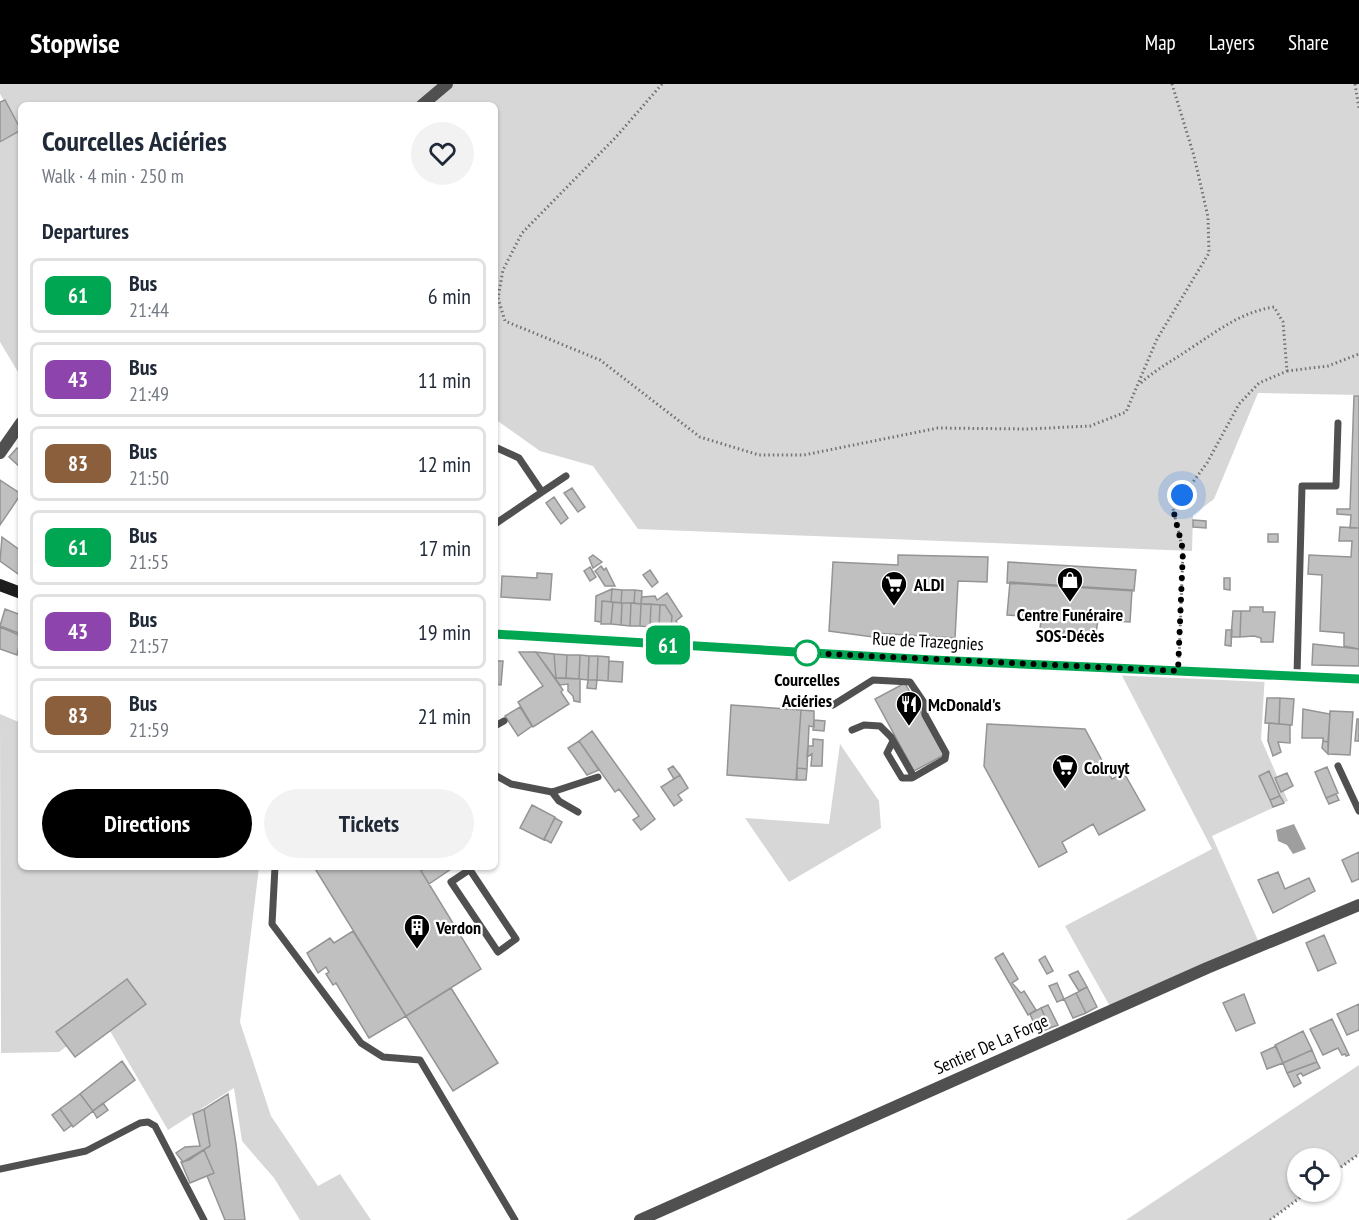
<!DOCTYPE html>
<html lang="en">
<head>
<meta charset="utf-8">
<style>
	body { margin:0; font-family:"PT Sans Narrow",sans-serif; background:#f2f2f3; color:#1f2937; height:100vh; display:flex; flex-direction:column; font-size:22px; white-space:nowrap }
	* { box-sizing:border-box; margin:0 }
	p { font-size:20px; color:#747a83 }
	.icon { flex:none; width:33px; height:33px; fill:none; stroke:currentColor; stroke-width:2; stroke-linecap:round; stroke-linejoin:round }
	.map { position:relative; flex:1; overflow:hidden }
	.sheet { position:absolute; left:18px; top:18px; width:480px; height:768px; display:flex; flex-direction:column; background:#fff; border-radius:9px; box-shadow:0 2px 4px #0004 }
	.sheet>* { flex:none }
	.badge { padding:0 12px; border-radius:9px; font-size:21px; line-height:39px }
	.controls { position:absolute; left:1287px; top:1064px; display:grid; gap:12px }
	.controls a { display:grid; place-items:center; width:54px; height:54px; border-radius:50%; background:#fff; box-shadow:0 2px 4px #0004; font-size:30px }
	.you { position:absolute; width:30px; height:30px; margin:-15px; border:4px solid #fff; border-radius:50%; background:#1a73e8; box-shadow:0 0 0 9px #1a73e833 }
	.map>.badge { position:absolute; translate:-50% -50%; box-shadow:0 0 0 3px #fff }
	h2 { padding:0 24px; font-size:22px; line-height:54px }
	.round { display:grid; place-items:center; flex:none; width:63px; height:63px; border-radius:32px; background:#f2f2f3 }
	.headline { display:flex; align-items:center; justify-content:space-between; height:102px; padding:0 24px }
	h1 { font-size:28px; font-weight:800; line-height:45px }
	.button { display:flex; gap:12px; margin-top:auto; padding:12px 24px }
	.button a { flex:1; height:69px; border-radius:36px; background:#000; color:#fff; font-size:24px; font-weight:800; line-height:69px; text-align:center }
	.button a+a { background:#f2f2f3; color:#1f2937 }
	ul { padding:0; list-style:none }
	li { display:flex; align-items:center; gap:18px; height:75px; margin:0 12px 9px; padding:0 12px; border:3px solid #e0e1e3; border-radius:9px }
	li div { flex:1 }
	li b { display:block; font-size:22px }
	li em { font-style:normal }
	li .badge { min-width:66px; font-weight:700; text-align:center }
	header { display:flex; align-items:center; gap:36px; box-sizing:border-box; height:84px; padding:0 30px; background:#000; color:#fff }
	header strong { font-size:28px }
	nav { display:flex; gap:33px; margin-inline-start:auto; font-size:21px }
	.map>svg:first-child { display:block }
</style>
</head>
<body>
<header>
<strong>Stopwise</strong>
<nav><a>Map</a><a>Layers</a><a>Share</a></nav>
</header>
<div class="map">
<svg width="1359" height="1136" viewBox="0 0 1359 1136">
	<rect width="100%" height="100%" fill="#fff"/>
	<!-- green -->
	<path fill="#d7d7d7" d="M0 0H1359V311L1258 309 1214 415 1193 431 1192 467 638 445 593 382 540 367 495 335V21H21V46L0 10Z
		M21 46V293L0 258V59Z
		M1118 584 1265 590 1261 655 1288 717 1212 752 1260 861 1112 926 1065 842 1212 765Z
		M0 630 21 639V783H259L240 938 271 1032 318 1102 340 1090 371 1136H300L274 1094 242 1057 234 1004 168 1046 103 935 59 968 1 969Z
		M840 660 879 717 881 744 789 798 745 734 829 740Z
		M1359 981V1070L1331 1091 1330 1074H1298V1107H1309L1270 1136H1126Z"/>
	<!-- water -->
	<path fill="#9e9e9e" d="M1294 740 1306 765 1293 770 1287 761 1278 757 1276 746Z"/>
	<!-- building -->
	<path fill="#c0c0c0" stroke="#949494" stroke-width="1.5" d="M5 16 21 46 0 58V18Z
		M1354 312H1359V444H1350L1351 431 1337 430V425H1350Z
		M17 364 21 367V384L9 373Z
		M0 396 21 410 0 441Z
		M572 404 585 423 578 428 564 409Z
		M554 413 568 434 561 440 546 419Z
		M1193 436 1206 437V444L1193 443Z
		M1340 443 1359 444V565L1344 562V549L1320 547 1322 491 1308 490 1309 471 1351 473 1352 457H1339Z
		M1268 450H1278V458H1268Z
		M2 453 21 467V492L0 477Z
		M593 471 602 478 593 484 589 474Z
		M898 471 988 473 987 498 958 497 955 554 874 549 873 553 829 547 833 478 898 481Z
		M1008 478 1136 486 1134 507 1007 499Z
		M601 482 604 486 606 484 615 502H605L598 491 595 487Z
		M590 483 596 493 590 497 584 487Z
		M650 486 658 498 652 503 643 491Z
		M537 489 552 490 550 516 501 513 502 492 537 494Z
		M1224 494H1230V506L1224 505Z
		M1010 498 1132 506 1130 538 1098 536 1096 549 1040 546 1041 533 1007 531Z
		M612 505 611 518 602 517 601 538 595 537 596 512Z
		M612 505 622 506 621 519 611 518Z
		M622 506H635L634 519H621Z
		M635 506 642 507 641 520 634 519Z
		M667 509 682 532 676 537 681 545 671 544 672 532 665 521 641 520 642 513 655 512 657 516Z
		M602 517 613 518 611 540H601Z
		M613 518 622 519 621 541 611 540Z
		M622 519H631L630 542 621 541Z
		M631 519 641 520 640 542H630Z
		M641 520H651L650 543 640 542Z
		M651 520 660 521 659 544 650 543Z
		M660 521H665L672 532 671 544H659Z
		M1250 523H1263V528H1275L1273 558H1261V554L1254 552 1240 553 1241 527H1250Z
		M5 525 21 531V550L0 542Z
		M1233 527H1241L1240 553H1231Z
		M0 543 21 552 17 571 0 565Z
		M1226 546H1232L1231 562 1225 561Z
		M1063 547 1073 548 1072 555 1063 554Z
		M1313 560 1359 565V582L1312 581Z
		M519 568H536L563 606 561 608 569 620 533 643 518 618 543 602Z
		M536 568 554 570 556 594 580 595V618L574 617 573 612 568 607V600L560 601Z
		M554 570 567 571 566 594H556Z
		M567 571H580L579 595 566 594Z
		M580 571 589 572 588 596 579 595Z
		M589 572H598L597 596H588Z
		M598 572 609 573 608 597 597 596Z
		M495 577H503L501 601 495 600Z
		M609 577 623 578 622 598 608 597Z
		M588 596H597L596 605 587 604Z
		M905 599 944 671 914 687 875 615Z
		M1267 614H1280L1279 640 1265 639Z
		M1280 614 1294 615 1292 641 1279 640Z
		M731 621 801 626 796 696 727 691Z
		M520 623 532 642 518 652 505 632Z
		M1303 625 1330 630 1328 658 1323 657V654H1302Z
		M801 626 814 627V643L809 642 807 685 797 684Z
		M1330 627 1353 628 1350 671 1328 670Z
		M1357 635H1359V657H1355Z
		M814 636 825 637 824 647 813 646Z
		M1269 639 1290 641V659L1278 658 1281 668 1273 672 1268 657Z
		M987 640 1085 645 1112 695 1124 689 1145 726 1099 751 1093 740 1062 758 1067 768 1039 783 984 682Z
		M592 647 655 735 641 746 633 736 639 732 619 705 615 708 579 657Z
		M813 655 823 656 822 682H811L812 670 807 673 808 662H813Z
		M579 657 599 686 587 691 568 664Z
		M1323 657 1328 658V670L1322 664Z
		M673 682 680 691 674 695 668 685Z
		M1327 683 1338 709 1326 714 1315 688Z
		M797 684 807 685 806 696H797Z
		M1269 687 1280 712 1270 716 1259 692Z
		M1287 689 1293 702 1281 708 1275 694Z
		M680 691 688 704 678 711 682 716 674 722 661 703Z
		M1336 710 1339 716 1329 720 1326 714Z
		M1280 712 1284 719 1273 723 1270 716Z
		M532 721 555 733 544 756 520 744Z
		M555 734 562 738 551 759 544 755Z
		M1359 768V795L1352 798 1342 776Z
		M314 783H427L421 787 481 885 406 932Z
		M427 783H450L451 785 429 800 421 787Z
		M1278 788 1285 805 1309 794 1315 807 1273 829 1258 796Z
		M353 847 406 932 369 954 336 899 333 901 326 890 329 888 326 883 318 889 307 869 330 854 334 859Z
		M1324 851 1336 879 1318 887 1306 859Z
		M1003 869 1018 895 1012 899 1021 909 1024 907 1036 926 1028 931 995 874Z
		M1045 872 1053 887 1047 890 1039 876Z
		M1078 887 1087 903 1079 907 1069 891Z
		M127 895 146 920 75 973 56 948Z
		M1057 899 1064 915 1057 918 1049 902Z
		M1087 903 1097 923 1086 929 1076 909Z
		M451 904 498 979 453 1007 406 932Z
		M1076 909 1086 929 1073 934 1064 915Z
		M1244 910 1255 939 1236 947 1223 919Z
		M1359 920V946L1347 951 1337 930Z
		M1048 921 1058 941 1050 944 1041 924Z
		M1041 924 1050 944 1038 949 1030 930Z
		M1332 935 1349 971 1346 972 1345 970 1342 971 1338 964 1323 971 1310 945Z
		M1303 947 1312 966 1283 979 1275 961Z
		M1276 962 1283 979 1267 985 1261 969Z
		M1312 966 1317 978 1287 989 1283 979Z
		M122 977 135 996 93 1027 80 1010Z
		M1317 978 1320 984 1303 992 1301 989 1297 991 1301 999 1294 1003 1287 989Z
		M80 1010 93 1027 73 1043 60 1025Z
		M228 1010 236 1060 245 1136H225L207 1092 214 1089 204 1066 210 1062 204 1025Z
		M103 1019 108 1026 97 1034 93 1027Z
		M60 1025 72 1041 64 1047 52 1031Z
		M204 1025 210 1062 183 1078 176 1069 185 1063 200 1062 193 1030Z
		M204 1066 214 1089 190 1099 181 1078 189 1076Z"/>
	<g fill="none" stroke-linecap="round" stroke-linejoin="round">
		<!-- path -->
		<path stroke="#727272" stroke-width="3" stroke-dasharray="1.5 3" stroke-linecap="butt" d="M662 0 616 53 522 149 503 186 498 214 505 237 600 276 700 353 759 371H804L938 344 1028 345 1090 342 1126 328 1157 255 1209 169 1208 133 1194 72 1172 0
			M1355 0 1359 24
			M1287 287 1328 282 1359 270
			M1141 299C1156 285 1174 276 1191 264 1219 246 1241 228 1274 223L1283 238 1287 287 1259 299 1239 320 1207 379 1173 425 1183 466 1179 576
			M1330 1091 1359 1070
			M1270 1136 1309 1107"/>
		<!-- lane -->
		<path stroke="#505050" stroke-width="7" d="M495 363 519 374 542 408 495 440
			M542 408 566 392
			M1297 591 1302 402H1336L1338 339
			M833 621 873 596 910 598 925 620V631L946 669 945 675 912 694H902L887 669 893 657
			M495 642 504 637
			M852 646 864 641 880 642 891 653 914 693
			M1338 682 1359 727
			M495 691 511 700 552 708 598 693
			M552 708 559 717 578 728
			M275 783 272 840 361 959 383 973 420 976 515 1136
			M468 783 516 855 498 868 451 798 469 786
			M0 1085 86 1067 140 1039 148 1038 155 1042 204 1136"/>
		<!-- street -->
		<path stroke="#505050" stroke-width="12" d="M422 21 447 0
			M0 369 21 339
			M640 1136 1207 884 1359 821"/>
		<!-- secondary -->
		<path stroke="#1d1d1d" stroke-width="12" d="M0 501 21 509
			M495 550 909 575 1359 595"/>
	</g>
	<g fill="none" stroke-linecap="round" stroke-linejoin="round">
		<!-- line casing -->
		<g stroke="#fff" stroke-width="14">
			<path id="line" d="M495 550 932 576 1359 595"/>
		</g>
		<!-- line -->
		<use href="#line" stroke="#00a651" stroke-width="9"/>
		<!-- walk -->
		<path stroke="#000" stroke-width="6" stroke-dasharray="0 10.8" d="M807 569 1178 587 1183 466 1173 425 1182 411"/>
	</g>
	<!-- icons -->
	<defs>
		<g id="shop-pin" transform="scale(1.35)"><path d="M0 17L-7.5 6A9.5 9.5 0 1 1 7.5 6Z" fill="#000" stroke="#fff"/><path d="M-5-2.5h2.3a2.7 3.5 0 0 1 5.4 0H5L5.5 6h-11ZM-1.5-2.5h3a1.5 2.3 0 0 0-3 0Z" fill="#fff"/></g>
		<g id="supermarket-pin" transform="scale(1.35)"><path d="M0 17L-7.5 6A9.5 9.5 0 1 1 7.5 6Z" fill="#000" stroke="#fff"/><path d="M-6-5.5h2.5l.6 2H6L4.5 2H-2.5L-4.4-4H-6ZM-1.5 3.2a1.3 1.3 0 1 0 .1 0ZM3 3.2a1.3 1.3 0 1 0 .1 0Z" fill="#fff"/></g>
		<g id="restaurant-pin" transform="scale(1.35)"><path d="M0 17L-7.5 6A9.5 9.5 0 1 1 7.5 6Z" fill="#000" stroke="#fff"/><path d="M-5-6h1v4h1v-4h1v4h1v-4h1v5L-1.5 .5V6h-2V.5L-5-1ZM5-6V6H3V1.5H1.5Q1.5-4 5-6Z" fill="#fff"/></g>
		<g id="building-pin" transform="scale(1.35)"><path d="M0 17L-7.5 6A9.5 9.5 0 1 1 7.5 6Z" fill="#000" stroke="#fff"/><path d="M-4-6H4V6H1V3H-1V6H-4ZM-2.5-4.3h1.7v1.8h-1.7ZM.8-4.3h1.7v1.8H.8ZM-2.5-1h1.7V.8h-1.7ZM.8-1h1.7V.8H.8Z" fill="#fff"/></g>
	</defs>
	<g fill-rule="evenodd">
		<use href="#shop-pin" x="1070" y="496"/>
		<use href="#supermarket-pin" x="894" y="500"/>
		<use href="#restaurant-pin" x="909" y="620"/>
		<use href="#supermarket-pin" x="1065" y="683"/>
		<use href="#building-pin" x="417" y="843"/>
	</g>
	<!-- markers -->
	<circle fill="#fff" stroke="#00a651" stroke-width="3" cx="807" cy="569" r="12"/>
	<g text-anchor="middle" dominant-baseline="central" stroke-width="4.5" stroke-linejoin="round" paint-order="stroke">
		<!-- poi labels -->
		<g font-size="18" font-weight="bold" fill="#000" stroke="#fff" text-anchor="start">
			<text x="914" y="500">ALDI</text>
			<text x="1070" y="530" text-anchor="middle">Centre Funéraire<tspan x="1070" dy="21">SOS-Décès</tspan></text>
			<text x="928" y="620">McDonald's</text>
			<text x="1084" y="683">Colruyt</text>
			<text x="436" y="843">Verdon</text>
		</g>
		<!-- street labels -->
		<g font-size="18" fill="#000" stroke="#fff">
			<text transform="translate(928 557) rotate(3)">Rue de Trazegnies</text>
			<text transform="translate(991 960) rotate(-24)">Sentier De La Forge</text>
		</g>
		<!-- stop labels -->
		<g font-size="18" font-weight="bold" fill="#000" stroke="#fff">
			<text x="807" y="595">Courcelles<tspan x="807" dy="21">Aciéries</tspan></text>
		</g>
	</g>
</svg>
<div class="controls">
<a><svg class="icon" aria-label="locate" viewBox="0 0 24 24"><circle cx="12" cy="12" r="6"/><path d="M12 2v4M12 18v4M2 12h4M18 12h4"/></svg></a>
</div>
<div class="you" style="left:1182px;top:411px"></div>
<b class="badge" style="left:668px;top:561px;background:#00a651;color:#fff">61</b>
<section class="sheet">
<div class="headline"><div><h1>Courcelles Aciéries</h1><p>Walk · 4 min · 250 m</p></div><a class="round"><svg class="icon" aria-label="heart" viewBox="0 0 24 24"><path d="M12 20l-8-8c-3-5 5-10 8-4 3-6 11-1 8 4z"/></svg></a></div>
<h2>Departures</h2>
<ul>
<li><span class="badge" style="background:#00a651;color:#fff">61</span><div><b>Bus</b><p>21:44</p></div><em>6 min</em></li>
<li><span class="badge" style="background:#8e44ad;color:#fff">43</span><div><b>Bus</b><p>21:49</p></div><em>11 min</em></li>
<li><span class="badge" style="background:#8b5e3c;color:#fff">83</span><div><b>Bus</b><p>21:50</p></div><em>12 min</em></li>
<li><span class="badge" style="background:#00a651;color:#fff">61</span><div><b>Bus</b><p>21:55</p></div><em>17 min</em></li>
<li><span class="badge" style="background:#8e44ad;color:#fff">43</span><div><b>Bus</b><p>21:57</p></div><em>19 min</em></li>
<li><span class="badge" style="background:#8b5e3c;color:#fff">83</span><div><b>Bus</b><p>21:59</p></div><em>21 min</em></li>
</ul>
<div class="button"><a>Directions</a><a>Tickets</a></div>
</section>
</div>
</body>
</html>
